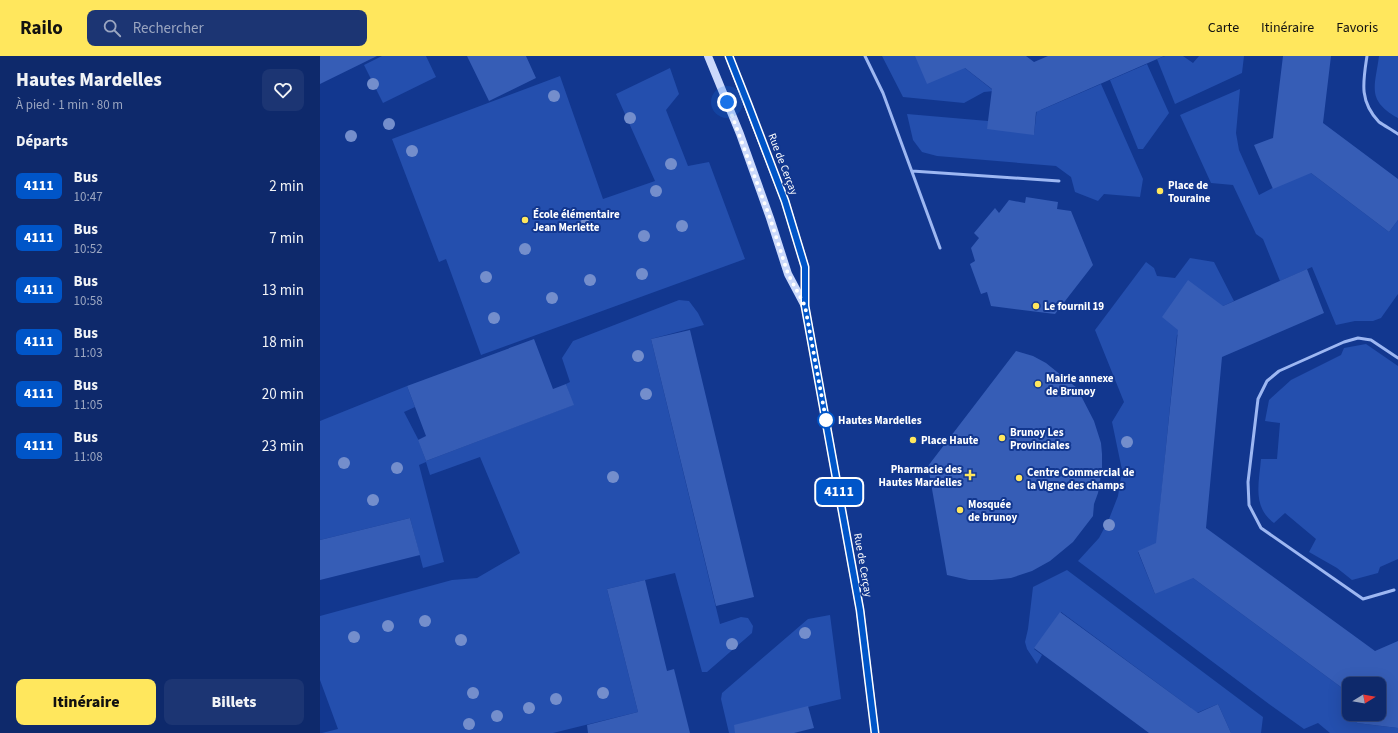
<!DOCTYPE html>
<html lang="fr">
<head>
<meta charset="utf-8">
<style>
	body { margin:0; font-family:"Source Sans 3",sans-serif; background:#1c3573; color:#f1f3f6; height:100vh; display:flex; flex-direction:column; font-size:15px; white-space:nowrap }
	* { box-sizing:border-box; margin:0 }
	p { font-size:13px; color:#9ba6c1 }
	.icon { flex:none; width:22px; height:22px; fill:none; stroke:currentColor; stroke-width:2; stroke-linecap:round; stroke-linejoin:round }
	.map { position:relative; flex:1; overflow:hidden }
	.sheet { display:flex; flex-direction:column; background:#0e296b; width:320px }
	.sheet>* { flex:none }
	.badge { padding:0 8px; border-radius:6px; font-size:14px; line-height:26px }
	.needle { width:26px; rotate:79deg }
	.controls { position:absolute; left:1022px; top:621px; display:grid; gap:8px }
	.controls a { display:grid; place-items:center; width:44px; height:44px; border-radius:8px; background:#0e296b; box-shadow:0 4px 16px #0002,0 0 0 1px #2e457e; font-size:20px }
	.you { position:absolute; width:20px; height:20px; margin:-10px; border:3px solid #fff; border-radius:50%; background:#1a73e8; box-shadow:0 0 0 6px #1a73e833 }
	.map>.badge { position:absolute; translate:-50% -50%; box-shadow:0 0 0 2px #fff }
	h2 { padding:0 16px; font-size:15px; line-height:36px }
	.round { display:grid; place-items:center; flex:none; width:42px; height:42px; border-radius:8px; background:#1c3573 }
	.summary { display:flex; align-items:center; justify-content:space-between; height:68px; padding:0 16px }
	h1 { font-size:19px; font-weight:800; line-height:30px }
	.primary-button { display:flex; gap:8px; margin-top:auto; padding:8px 16px }
	.primary-button a { flex:1; height:46px; border-radius:8px; background:#ffe75d; color:#111; font-size:16px; font-weight:800; line-height:46px; text-align:center }
	.primary-button a+a { background:#1c3573; color:#f1f3f6 }
	ul { padding:0; list-style:none }
	li { display:flex; align-items:center; gap:12px; height:52px; padding:0 16px }
	li div { flex:1 }
	li b { display:block; font-size:15px }
	li em { font-style:normal }
	li .badge { min-width:44px; font-weight:700; text-align:center }
	header { display:flex; align-items:center; gap:24px; box-sizing:border-box; height:56px; padding:0 20px; background:#ffe75d; color:#111 }
	header strong { font-size:19px }
	nav { display:flex; gap:22px; margin-inline-start:auto; font-size:14px }
	.search { width:280px; height:36px; background:#1c3573; display:flex; align-items:center; gap:10px; box-sizing:border-box; padding:0 14px; border-radius:8px; color:#9ba6c1; font-size:15px }
	main { display:flex; flex:1; min-height:0 }
	.map>svg:first-child { display:block }
</style>
</head>
<body>
<header>
<strong>Railo</strong>
<div class="search"><svg class="icon" aria-label="search" viewBox="0 0 24 24"><circle cx="10" cy="10" r="6"/><path d="M15 15l6 6"/></svg>Rechercher</div>
<nav><a>Carte</a><a>Itinéraire</a><a>Favoris</a></nav>
</header>
<main>
<section class="sheet">
<div class="summary"><div><h1>Hautes Mardelles</h1><p>À pied · 1 min · 80 m</p></div><a class="round"><svg class="icon" aria-label="heart" viewBox="0 0 24 24"><path d="M12 20l-8-8c-3-5 5-10 8-4 3-6 11-1 8 4z"/></svg></a></div>
<h2>Départs</h2>
<ul>
<li><span class="badge" style="background:#0055c8;color:#fff">4111</span><div><b>Bus</b><p>10:47</p></div><em>2 min</em></li>
<li><span class="badge" style="background:#0055c8;color:#fff">4111</span><div><b>Bus</b><p>10:52</p></div><em>7 min</em></li>
<li><span class="badge" style="background:#0055c8;color:#fff">4111</span><div><b>Bus</b><p>10:58</p></div><em>13 min</em></li>
<li><span class="badge" style="background:#0055c8;color:#fff">4111</span><div><b>Bus</b><p>11:03</p></div><em>18 min</em></li>
<li><span class="badge" style="background:#0055c8;color:#fff">4111</span><div><b>Bus</b><p>11:05</p></div><em>20 min</em></li>
<li><span class="badge" style="background:#0055c8;color:#fff">4111</span><div><b>Bus</b><p>11:08</p></div><em>23 min</em></li>
</ul>
<div class="primary-button"><a>Itinéraire</a><a>Billets</a></div>
</section>
<div class="map">
<svg width="1078" height="677" viewBox="0 0 1078 677">
	<rect width="100%" height="100%" fill="#12378f"/>
	<!-- green -->
	<path fill="#244fae" d="M62 0H106L116 21 63 47 44 9Z
		M562 0H595L641 9 674 35 664 36 644 47 583 41Z
		M845 0H863L873 7 879 0H924L922 17 855 48 837 3Z
		M1059 0H1078V62C1046 44 1055 31 1059 0Z
		M827 8 849 57 823 93H818L790 24Z
		M350 12 359 38 346 54 368 110 389 106 425 203 161 299 126 203 119 206 72 83 240 20 283 143 335 125 296 38Z
		M781 28 823 123 820 141 784 138 778 145 755 136 751 121 736 110 617 100 602 96 593 84 587 58 668 65 714 78 717 52 719 51 721 54Z
		M920 33 916 77 919 94 939 139 987 114 1069 176 1078 164V238L1061 262 1053 265H1035L1016 269 992 211 960 225 943 183 936 178 913 129 891 127 860 59Z
		M870 202 894 206 914 245 901 251 857 279 837 482 840 486 818 496 835 538 869 519 1029 637V658H1038L1037 667 1078 672V677H1010L998 667 984 673 949 648 758 505 779 482 789 463 798 440 802 414 792 366 804 346 775 274 826 206 834 212 837 220 855 222Z
		M359 244 369 245 378 257 384 269 331 283 400 568 421 561 428 562 433 570 432 577 387 616H382L355 517 287 533 318 656 233 677H2L18 673 0 624V560L132 524 157 522 200 497 160 401 110 419 106 406 99 409 124 506 103 512 90 462 0 484V365L87 330 95 351 84 356 98 383 106 405 253 349 246 328 250 326 242 302 253 285Z
		M1046 288 1078 310V503L1060 511 1058 517 1032 524 1017 512 989 496 996 483 965 457 954 467C932 451 939 427 941 403H957L960 367 945 365 949 344 971 324 1021 299 1024 292Z
		M747 514 943 661 941 677H911L898 648 872 659 871 652 741 556 714 593 722 599 717 608 707 593 705 586 708 573 713 531Z
		M510 559 521 643 427 666 429 677H409L401 643 402 637 488 563Z"/>
	<!-- building -->
	<path fill="#365db6" d="M0 0H57L0 28Z
		M147 0H206L216 22 169 45Z
		M595 0H706L714 6 728 0H844L716 56 714 79 667 73 672 33 645 12 607 28Z
		M963 0H1011L1003 67 1078 123V164L1069 176 991 117 953 133 934 89 953 82Z
		M706 141 738 146 737 153 751 155 773 209 735 258 671 250 667 236 661 238 650 208 655 205 651 192 659 182 654 177 675 152 679 157 689 144 705 147Z
		M987 213 1004 257 902 301 886 472 1055 595 1078 585V672L1037 667 1038 658H1059V628H1029V637L873 522 835 538 818 495 836 487 858 274 842 261 868 224 903 250Z
		M370 274 434 541 396 550 331 283Z
		M214 283 233 333 246 328 254 349 106 405 98 384 106 380 87 330Z
		M696 295 713 300 726 307 757 332 774 365 781 387 782 398V413L778 437 774 448 773 460 753 486 730 505 712 515 691 522 672 524H649L627 519 608 410Z
		M90 462 100 499 0 524V484Z
		M325 524 347 615 354 613 370 677H268L267 669 318 656 287 533Z
		M740 556 878 657 898 648 911 677H829L714 592Z
		M488 650 494 672 474 677H415L414 669Z"/>
	<g fill="none" stroke-linecap="round" stroke-linejoin="round">
		<!-- lane -->
		<path stroke="#9db7f2" stroke-width="3" d="M545 0 563 37 620 192
			M1047 0C1043 26 1039 45 1059 66 1065 70 1072 74 1078 78
			M592 115 739 125
			M1074 534 1043 543 941 472 929 449 928 426 938 343 947 325 959 315 1024 286 1038 282 1051 284 1078 302"/>
		<!-- secondary -->
		<path stroke="#cbd9fc" stroke-width="8" d="M388 0 420 78 450 162 468 218 485 250
			M409 0 465 145 485 211V250L540 554 555 677"/>
	</g>
	<!-- trees -->
	<g fill="#748ecc">
		<circle cx="53" cy="28" r="6"/>
		<circle cx="234" cy="40" r="6"/>
		<circle cx="310" cy="62" r="6"/>
		<circle cx="69" cy="68" r="6"/>
		<circle cx="31" cy="80" r="6"/>
		<circle cx="92" cy="95" r="6"/>
		<circle cx="351" cy="108" r="6"/>
		<circle cx="336" cy="135" r="6"/>
		<circle cx="265" cy="169" r="6"/>
		<circle cx="362" cy="170" r="6"/>
		<circle cx="324" cy="180" r="6"/>
		<circle cx="205" cy="193" r="6"/>
		<circle cx="322" cy="218" r="6"/>
		<circle cx="166" cy="221" r="6"/>
		<circle cx="270" cy="224" r="6"/>
		<circle cx="232" cy="242" r="6"/>
		<circle cx="174" cy="262" r="6"/>
		<circle cx="318" cy="300" r="6"/>
		<circle cx="326" cy="338" r="6"/>
		<circle cx="807" cy="386" r="6"/>
		<circle cx="24" cy="407" r="6"/>
		<circle cx="77" cy="412" r="6"/>
		<circle cx="293" cy="421" r="6"/>
		<circle cx="53" cy="444" r="6"/>
		<circle cx="789" cy="469" r="6"/>
		<circle cx="105" cy="565" r="6"/>
		<circle cx="68" cy="570" r="6"/>
		<circle cx="485" cy="577" r="6"/>
		<circle cx="34" cy="581" r="6"/>
		<circle cx="141" cy="584" r="6"/>
		<circle cx="412" cy="588" r="6"/>
		<circle cx="153" cy="637" r="6"/>
		<circle cx="283" cy="637" r="6"/>
		<circle cx="236" cy="643" r="6"/>
		<circle cx="209" cy="652" r="6"/>
		<circle cx="177" cy="660" r="6"/>
		<circle cx="149" cy="668" r="6"/>
	</g>
	<g fill="none" stroke-linecap="round" stroke-linejoin="round">
		<!-- line casing -->
		<g stroke="#fff" stroke-width="9">
			<path id="line" d="M409 0 428 48 465 145 485 211V250L540 554 555 677"/>
		</g>
		<!-- line -->
		<use href="#line" stroke="#0055c8" stroke-width="6"/>
		<!-- walk -->
		<path stroke="#fff" stroke-width="4" stroke-dasharray="0 7.2" d="M407 46 450 162 468 218 485 250 506 364"/>
	</g>
	<!-- markers -->
	<g fill="#ffe75d" stroke="#12378f" stroke-width="1.5">
		<circle cx="840" cy="135" r="4"/>
		<circle cx="205" cy="164" r="4"/>
		<circle cx="716" cy="250" r="4"/>
		<circle cx="718" cy="328" r="4"/>
		<circle cx="682" cy="382" r="4"/>
		<circle cx="593" cy="384" r="4"/>
		<path d="M648 413h4v4h4v4h-4v4h-4v-4h-4v-4h4z"/>
		<circle cx="699" cy="422" r="4"/>
		<circle cx="640" cy="454" r="4"/>
	</g>
	<circle fill="#fff" stroke="#0055c8" stroke-width="2" cx="506" cy="364" r="8"/>
	<g text-anchor="middle" dominant-baseline="central" stroke-width="4" stroke-linejoin="round" paint-order="stroke">
		<!-- street labels -->
		<g font-size="11" fill="#fff" stroke="#12378f">
			<text transform="translate(463 108) rotate(69)">Rue de Cerçay</text>
			<text transform="translate(543 509) rotate(80)">Rue de Cerçay</text>
		</g>
		<!-- poi labels -->
		<g font-size="11" font-weight="bold" fill="#fff" stroke="#12378f" text-anchor="start">
			<text x="848" y="129">Place de<tspan x="848" dy="13">Touraine</tspan></text>
			<text x="213" y="158">École élémentaire<tspan x="213" dy="13">Jean Merlette</tspan></text>
			<text x="724" y="250">Le fournil 19</text>
			<text x="726" y="322">Mairie annexe<tspan x="726" dy="13">de Brunoy</tspan></text>
			<text x="690" y="376">Brunoy Les<tspan x="690" dy="13">Provinciales</tspan></text>
			<text x="601" y="384">Place Haute</text>
			<text x="642" y="413" text-anchor="end">Pharmacie des<tspan x="642" dy="13">Hautes Mardelles</tspan></text>
			<text x="707" y="416">Centre Commercial de<tspan x="707" dy="13">la Vigne des champs</tspan></text>
			<text x="648" y="448">Mosquée<tspan x="648" dy="13">de brunoy</tspan></text>
		</g>
		<!-- stop labels -->
		<g font-size="11" font-weight="bold" fill="#fff" stroke="#12378f" text-anchor="start">
			<text x="518" y="364">Hautes Mardelles</text>
		</g>
	</g>
</svg>
<div class="controls">
<a><svg class="needle" viewBox="-14 -14 28 28"><path d="M0-13l5 13h-10z" fill="#e53935"/><path d="M0 13l5-13h-10z" fill="#9ba6c1"/></svg></a>
</div>
<div class="you" style="left:407px;top:46px"></div>
<b class="badge" style="left:519px;top:436px;background:#0055c8;color:#fff">4111</b>
</div>
</main>
</body>
</html>
